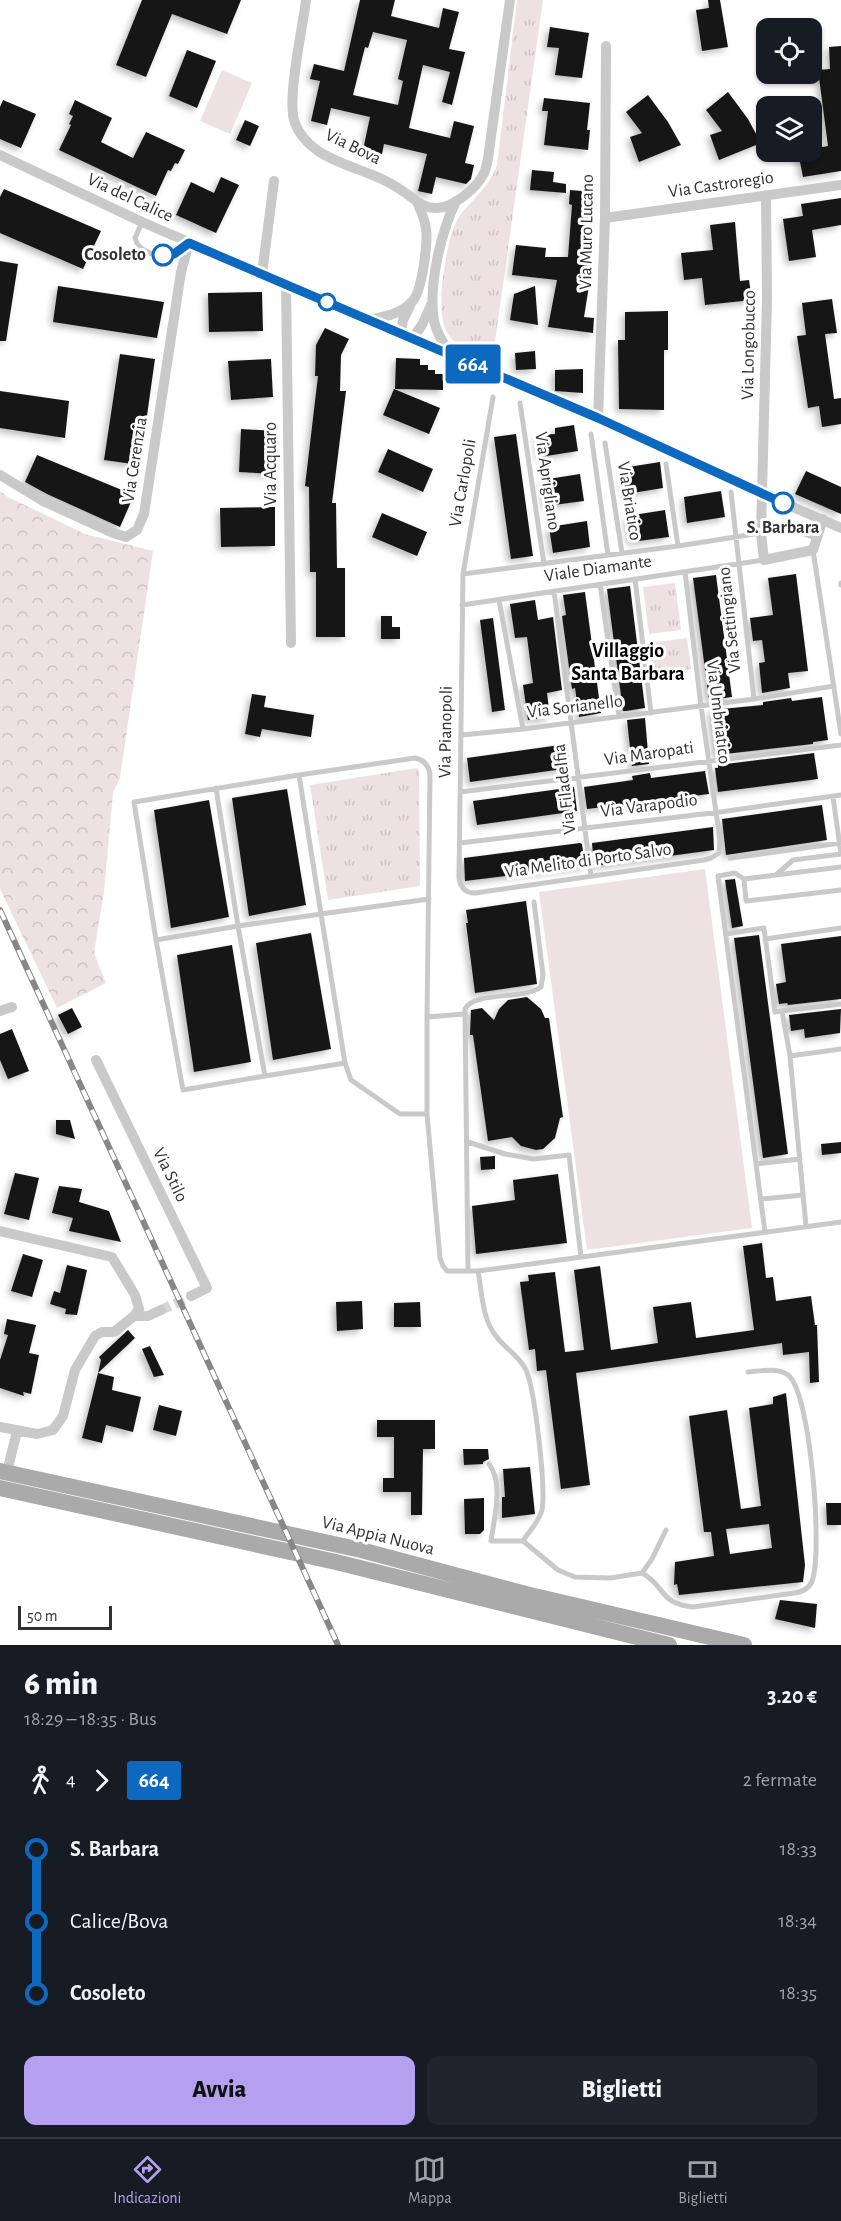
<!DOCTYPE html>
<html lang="it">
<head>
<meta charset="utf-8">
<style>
	body { margin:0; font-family:"Alegreya Sans",sans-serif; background:#20242c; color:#f1f3f6; height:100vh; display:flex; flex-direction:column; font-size:22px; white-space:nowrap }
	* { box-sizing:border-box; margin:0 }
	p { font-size:20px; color:#9ea1a6 }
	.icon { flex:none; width:33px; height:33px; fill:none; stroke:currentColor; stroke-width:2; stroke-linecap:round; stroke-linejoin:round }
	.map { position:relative; height:1645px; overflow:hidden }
	.drawer { display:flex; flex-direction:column; background:#171b24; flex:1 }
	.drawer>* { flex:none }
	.badge { padding:0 12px; border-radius:4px; font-size:21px; line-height:39px }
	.fabs { position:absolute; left:756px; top:18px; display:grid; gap:12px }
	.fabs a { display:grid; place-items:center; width:66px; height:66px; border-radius:12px; background:#171b24; box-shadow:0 2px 4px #0004; font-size:30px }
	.scale { position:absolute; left:18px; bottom:15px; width:94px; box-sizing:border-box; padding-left:6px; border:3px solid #323232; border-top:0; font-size:16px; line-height:21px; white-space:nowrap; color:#323232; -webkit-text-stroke:4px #fff; paint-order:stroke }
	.map>.badge { position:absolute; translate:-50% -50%; box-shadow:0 0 0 3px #fff }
	.legs { display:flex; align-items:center; gap:9px; height:66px; padding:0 24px; font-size:20px }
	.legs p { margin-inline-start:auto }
	.headline { display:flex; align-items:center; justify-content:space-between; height:102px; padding:0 24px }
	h1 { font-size:33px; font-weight:800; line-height:45px }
	.action { display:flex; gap:12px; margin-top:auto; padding:12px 24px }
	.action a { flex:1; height:69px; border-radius:12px; background:#b4a0ee; color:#111; font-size:24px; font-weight:800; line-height:69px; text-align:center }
	.action a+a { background:#20242c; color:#f1f3f6 }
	ul { padding:0 24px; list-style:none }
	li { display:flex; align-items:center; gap:21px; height:72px; font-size:22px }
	li i { display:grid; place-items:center; width:9px; height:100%; margin:0 8px; background:currentColor }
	li i::after { content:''; width:15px; height:15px; margin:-8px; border:4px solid; border-radius:50%; background:#171b24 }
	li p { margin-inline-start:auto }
	li:first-child i { background:linear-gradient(#0000 50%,currentColor 0) }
	li:last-child i { background:linear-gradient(currentColor 50%,#0000 0) }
	.menu { display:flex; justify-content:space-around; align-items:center; height:84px; border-top:2px solid #363941; background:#171b24; font-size:16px; color:#9ea1a6 }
	.menu a { display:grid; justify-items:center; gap:3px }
	.menu .on { color:#b4a0ee }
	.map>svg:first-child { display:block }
</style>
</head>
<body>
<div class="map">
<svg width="841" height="1645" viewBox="0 0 841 1645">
	<defs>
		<pattern id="grass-tufts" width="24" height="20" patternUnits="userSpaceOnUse" patternTransform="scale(1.5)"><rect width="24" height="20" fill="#eee1e4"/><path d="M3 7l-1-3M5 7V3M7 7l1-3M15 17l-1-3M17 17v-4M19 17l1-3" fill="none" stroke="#cdc2c4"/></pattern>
		<pattern id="park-crowns" width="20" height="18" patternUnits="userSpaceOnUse" patternTransform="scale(1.5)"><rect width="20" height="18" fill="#eee1e4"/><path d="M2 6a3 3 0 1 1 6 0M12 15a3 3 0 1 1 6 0" fill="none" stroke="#cdc2c4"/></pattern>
		<filter id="shadow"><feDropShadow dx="-3.5" dy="3.5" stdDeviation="3" flood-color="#0004"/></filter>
	</defs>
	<rect width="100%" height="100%" fill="#fff"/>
	<!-- grass -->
	<path fill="url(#grass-tufts)" d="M517 0H543L492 363C477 355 457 348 447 333 434 312 446 237 459 217 472 199 490 186 497 165Z
		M675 583 681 630 649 634 643 587Z
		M687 638 691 669 653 675 648 643Z
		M417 768 419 771 420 886 328 900 310 785Z"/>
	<!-- park -->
	<path fill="url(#park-crowns)" d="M0 491 8 497 85 534 153 551 120 778 113 792 104 892 94 953 106 983 57 1008 0 889Z"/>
	<!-- pitch -->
	<path fill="#eee1e4" d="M222 70 252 83 230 134 200 121Z
		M705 869 752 1228 587 1250 539 892Z"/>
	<!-- building -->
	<path fill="#191919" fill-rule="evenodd" filter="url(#shadow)" d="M142 0H241L227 34 172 14 146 77 116 65Z
		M360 0H395L391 16 439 28 443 8 459 12 449 49 465 52 452 105 442 102 450 72 423 65 409 128 450 138 454 121 474 126 465 163 474 165 471 179 466 184 436 177 432 194 418 191 427 154 384 144 382 154 363 150 370 117 331 108 327 125 311 121 320 81 310 79 314 64 344 71ZM373 32 407 40 398 79 403 81 398 105 353 95 365 47 368 48Z
		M708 0H720L728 47 702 51 696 10 709 8Z
		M550 27 589 33 582 78 555 75 559 48 547 47Z
		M841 46V171L803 177 798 152H812V149L828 146 818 70 830 69 829 47Z
		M187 50 216 61 197 108 169 96Z
		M728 92 748 119 761 143 719 160 710 135 722 131 706 110Z
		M648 95 668 122 681 145 639 162 630 137 642 133 626 112Z
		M544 98 590 103 587 130H590L588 150 544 145 548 111H542Z
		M3 100 36 114 21 148 0 139V107Z
		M75 100 112 118 101 142 133 158 146 132 185 150 178 164 175 163 171 171 168 170 156 196 59 150 71 125 69 124 73 116 69 114Z
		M245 120 259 126 250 146 236 140Z
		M532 170 554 172 553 182 566 184V193L530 190Z
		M221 177 239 185 216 233 176 215 191 182 214 193Z
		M4 189 101 231 83 269 0 233V197Z
		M570 190 593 192 588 292 584 317 594 318 593 333 548 327 557 280 512 275 516 245 546 248 545 257H568L572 205 569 204Z
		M841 198V225L812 230 816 257 789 261 783 219 803 216 801 204Z
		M735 222 740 281 749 280 752 300 705 305 702 278 684 280 681 253 713 250 710 225Z
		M0 261 18 264 6 341H0Z
		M58 286 164 302 157 338 53 322Z
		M535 286 538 325 510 320 514 294Z
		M262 292 263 331 209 332 208 293Z
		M832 299 837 333 825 334 834 399 841 398V424L822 427 819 406 808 408 797 336 806 335 802 303Z
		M668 311V350H664V410L619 409 618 340H625V312Z
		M325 328 349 339 341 355 340 391H346L332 503H336L337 568H345V637H316V572H310L309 487 305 486 318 376H315L316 345Z
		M535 351 536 369 516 370 515 353Z
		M120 354 155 359 140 465 104 460Z
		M396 358 420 359V365H428V370H435V374H443V390L395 389Z
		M271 359 273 397 231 400 228 361Z
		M583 369V393L555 391V370Z
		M394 389 440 408 429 434 383 415Z
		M0 391 69 401 65 438 0 428Z
		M574 425 578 451 540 457 537 435 555 434V428Z
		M241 429 276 431 273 474 239 472Z
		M516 434 533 556 511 559 494 437Z
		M388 449 433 469 423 492 378 472Z
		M37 455 134 495 120 527 47 494 25 482Z
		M660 462 663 488 626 494 622 468Z
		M806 471 841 487V514L795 494Z
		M580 474 584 501 546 506 542 480Z
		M721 491 725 517 687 523 684 497Z
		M275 507V546L221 547 220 508Z
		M665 510 669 537 631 542 627 516Z
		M382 513 427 532 417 556 372 537Z
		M587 521 590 547 553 553 549 527Z
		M796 574 808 671 788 673 790 688 762 693 759 663 765 662 762 640 753 641 750 618 773 615 768 578Z
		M716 575 732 697 709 700 693 578Z
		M630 586 645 708 626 711H623L607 589Z
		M585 592 601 713 579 717 575 688 572 689 562 616 566 615 563 595Z
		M535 600 538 620 553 617 562 690 547 693 550 717 528 720 523 685 533 683 527 637 515 638 510 604Z
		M381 616H392V627H400V639H381Z
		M493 618 505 710 492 712 480 620Z
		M252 694 266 696 264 707 314 715 311 737 262 729 260 737 245 734Z
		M822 697 828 740 813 742V744L716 755 711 710 763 705V702L791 698 792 701Z
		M645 718 649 764 632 766 627 720Z
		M567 744 570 768 470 782 467 758Z
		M814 753 818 779 718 792 715 768H718V765Z
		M705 771 709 794 587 809 584 787 633 780 632 776 650 773 651 778Z
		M574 787 577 811 477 825 473 801Z
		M287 789 306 905 249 916 232 798Z
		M209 800 229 917 171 928 154 810Z
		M822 805 827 840 726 855 722 819Z
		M713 827 714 850 595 866 594 864 592 843Z
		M580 843 582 844 585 866 465 881 464 858Z
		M735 879 743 926 732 928 725 880Z
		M526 901 537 984 475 993 466 923H468L466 910Z
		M311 933 331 1049 273 1060 256 943Z
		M759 935 788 1154 763 1158 734 938Z
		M841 936V999L788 1005 787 1003 779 1004 776 984 786 982 781 944Z
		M232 945 251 1062 194 1072 177 955Z
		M527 997 541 1009 545 1018H549L563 1117 560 1118 555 1138 543 1149 536 1150 521 1146 512 1137 488 1141 473 1035H470L471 1010 482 1008 494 1020 499 1009 508 1000Z
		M72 1008 82 1027 68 1034 58 1015Z
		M841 1009 840 1033 805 1038 804 1029 791 1031 789 1015Z
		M12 1029 29 1071 8 1079 0 1060V1034Z
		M56 1120H70L75 1139 56 1134Z
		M841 1142V1153L822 1155 821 1144Z
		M495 1156V1169L481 1170 480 1157Z
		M15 1173 39 1178 29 1220 4 1214Z
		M558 1174 567 1243 476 1254 472 1206 515 1200 513 1180Z
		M59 1186 82 1189 79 1202 109 1211 121 1242 69 1231 73 1218 52 1213Z
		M762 1243 766 1278 773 1277 776 1301 811 1296 815 1325H817L819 1382 810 1383 809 1352 783 1355 782 1343 576 1373 590 1485 561 1489 546 1370 537 1371 535 1349 529 1350 520 1282 529 1281 528 1275 555 1272 565 1352 584 1350 574 1270 600 1266 611 1350 658 1343 653 1307 691 1302 696 1338 754 1330 743 1246Z
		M23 1254 43 1260 32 1297 11 1291Z
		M67 1265 87 1270 77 1315 65 1314 66 1309 50 1304 54 1291 60 1293Z
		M362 1301 363 1329 337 1331 336 1302Z
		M420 1302 421 1327H394V1303Z
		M7 1319 36 1325 29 1353 39 1355 31 1394 23 1392 24 1396 0 1388V1360L8 1335 4 1334Z
		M128 1330 135 1338 98 1373 101 1360 99 1357Z
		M150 1346 164 1375 154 1377 142 1349Z
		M98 1373 114 1377 112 1390 141 1397 133 1432 106 1425 102 1443 82 1438Z
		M786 1393 805 1565 803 1582 679 1595 677 1584 674 1585 675 1562 714 1556 711 1532H704L689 1416 727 1410 741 1509 761 1506 749 1408 773 1404V1397ZM769 1524 772 1548 730 1554 726 1529Z
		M159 1405 182 1411 176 1436 153 1430Z
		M377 1420H435V1449H423L422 1515H411V1492H383V1478H394V1437H377Z
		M463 1449H488L489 1459 483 1462V1464L464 1465Z
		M530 1467 535 1514 502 1518V1497H505L503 1469Z
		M484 1498V1530L480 1534H465L464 1499Z
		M826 1503H841V1525H827Z
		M780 1600 817 1604 815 1628 775 1619Z"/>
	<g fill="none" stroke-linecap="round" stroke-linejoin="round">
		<!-- street-tunnel -->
		<path stroke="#d6d6d6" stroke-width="10" stroke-dasharray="10 5" stroke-linecap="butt" d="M161 1310 191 1296"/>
		<!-- lane -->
		<path stroke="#c9c9c9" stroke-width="5" d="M142 222 135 238C138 252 160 259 173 254 178 253 182 249 186 246
			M493 397 463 574 459 877C460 887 465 893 475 893L704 860 711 858 719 853 720 840 701 706 685 572
			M520 403 544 564
			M591 434 608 555
			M605 443 622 553
			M666 464 678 546
			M731 492 754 699
			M762 520 817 538
			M813 550 841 734
			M463 574 678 546 761 533
			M635 579 651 713
			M841 583V585
			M600 584 619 716
			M554 591 591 876
			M499 600 523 729
			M462 605 764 560
			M462 735 523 729 754 699 834 686
			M216 788 238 926 156 940 134 802 299 775
			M460 792 841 745
			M460 843 720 812 841 795
			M730 858 841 843
			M841 867 744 879 746 901 841 890
			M777 874 793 860 841 854 833 797
			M744 879 735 873 718 876 765 1232
			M726 934 764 928 775 1012 782 1011 790 1056 806 1226
			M765 939 841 928
			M156 940 183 1090 265 1076 238 926 321 914 345 1063 265 1076
			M782 1011 841 1004
			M464 1014 427 1017V1114L440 1258 443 1266 447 1271H478L841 1222
			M427 1017 430 775C429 766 425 760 415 758L299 775 321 914 429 899
			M790 1056 841 1049
			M345 1063 351 1080 400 1114H427
			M468 1142 505 1154 534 1159 569 1155 581 1257
			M756 1164 800 1159
			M761 1199 803 1195
			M468 1271 465 1009C474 991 523 1000 541 987L543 975 534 902
			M478 1271C482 1292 482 1319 496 1336 505 1349 519 1355 526 1370 535 1390 546 1488 542 1510 539 1522 529 1531 523 1541
			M489 1464C504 1483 494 1518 491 1541H523L558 1570 575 1577 610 1578 642 1573 652 1559 666 1530
			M642 1573C666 1586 658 1603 693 1607L794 1593C801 1592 809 1589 812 1581 823 1555 811 1392 788 1375 778 1367 760 1371 748 1372"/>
		<!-- street -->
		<path stroke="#c9c9c9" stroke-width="10" d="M306 0C303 26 286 102 295 123 299 134 308 144 318 151 344 168 376 172 401 190 413 197 422 209 437 208 453 208 477 188 484 173 487 167 488 158 489 151L510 0
			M0 155 142 222 598 418 763 494 841 528
			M766 195 767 298 761 533 764 560 813 550 823 519
			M605 218 841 185
			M262 274 274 181
			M286 284 291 643
			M369 320C383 317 401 314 412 302 422 292 428 243 426 229 425 219 421 211 417 202
			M401 333 403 320 410 306
			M412 339 422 325 431 305
			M451 355C444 344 437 334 434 321 428 286 441 232 456 201
			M598 418 605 218 606 46
			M0 475 43 501 113 533 126 537 137 530 144 514 181 272 189 243
			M0 1011 12 1007
			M96 1060 207 1288 191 1296
			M0 1231 112 1257 135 1295 139 1309 134 1316 114 1332H102L95 1336 75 1370 63 1416 53 1430 37 1434 0 1427
			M134 1316H148L161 1310
			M7 1472 17 1431"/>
		<!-- primary -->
		<path stroke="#aaa" stroke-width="16" d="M0 1471 361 1550 526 1594 744 1645
			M0 1488 336 1562 669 1645"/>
		<!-- rail casing -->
		<g stroke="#878787" stroke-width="6">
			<path id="rail" d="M0 910 338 1645"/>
		</g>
		<!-- rail -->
		<use href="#rail" stroke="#fff" stroke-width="4" stroke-dasharray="11" stroke-linecap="butt"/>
	</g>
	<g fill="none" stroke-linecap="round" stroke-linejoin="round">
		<!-- line-1 casing -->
		<g stroke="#fff" stroke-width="14">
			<path id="line-1" d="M163 255 174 254 189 243 598 418 783 503"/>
		</g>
		<!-- line-1 -->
		<use href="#line-1" stroke="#0c69bf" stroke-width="9"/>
	</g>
	<!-- markers -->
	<g fill="#fff" stroke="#0c69bf" stroke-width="3">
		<circle cx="163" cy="255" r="10"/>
		<circle cx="327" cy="302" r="8"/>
		<circle cx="783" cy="503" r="10"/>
	</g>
	<g text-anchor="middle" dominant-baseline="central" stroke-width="6" stroke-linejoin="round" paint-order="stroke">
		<!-- street labels -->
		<g font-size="18" fill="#323232" stroke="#fff">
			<text transform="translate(353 147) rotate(26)">Via Bova</text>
			<text transform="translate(721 185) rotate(-8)">Via Castroregio</text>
			<text transform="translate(130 198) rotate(25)">Via del Calice</text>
			<text transform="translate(587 232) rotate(-89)">Via Muro Lucano</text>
			<text transform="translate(749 345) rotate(-89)">Via Longobucco</text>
			<text transform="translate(135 460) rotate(-81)">Via Cerenzia</text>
			<text transform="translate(271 464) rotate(-90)">Via Acquaro</text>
			<text transform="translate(547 481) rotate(82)">Via Aprigliano</text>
			<text transform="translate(463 483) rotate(-80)">Via Carlopoli</text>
			<text transform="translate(629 501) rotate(81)">Via Briatico</text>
			<text transform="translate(598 569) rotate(-8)">Viale Diamante</text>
			<text transform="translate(730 620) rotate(-96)">Via Settingiano</text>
			<text transform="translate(575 707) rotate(-7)">Via Sorianello</text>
			<text transform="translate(718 712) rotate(83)">Via Umbriatico</text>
			<text transform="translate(446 732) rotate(-89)">Via Pianopoli</text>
			<text transform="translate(649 754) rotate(-8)">Via Maropati</text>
			<text transform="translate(565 789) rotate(-97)">Via Filadelfia</text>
			<text transform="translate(649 806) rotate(-7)">Via Varapodio</text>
			<text transform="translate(588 861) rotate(-8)">Via Melito di Porto Salvo</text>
			<text transform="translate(170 1175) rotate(64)">Via Stilo</text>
			<text transform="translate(378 1536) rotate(14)">Via Appia Nuova</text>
		</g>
		<!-- stop labels -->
		<g font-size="18" font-weight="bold" fill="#323232" stroke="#fff" text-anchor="end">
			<text x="146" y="255">Cosoleto</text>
			<text x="783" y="528" text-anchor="middle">S. Barbara</text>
		</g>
		<!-- neighbourhood labels -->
		<g font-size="20" font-weight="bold" fill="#000" stroke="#fff">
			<text x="628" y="651">Villaggio<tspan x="628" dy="23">Santa Barbara</tspan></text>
		</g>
	</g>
</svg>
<div class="fabs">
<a><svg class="icon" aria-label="locate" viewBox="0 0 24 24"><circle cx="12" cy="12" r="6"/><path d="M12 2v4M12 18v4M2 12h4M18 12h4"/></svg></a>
<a><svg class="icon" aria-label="layers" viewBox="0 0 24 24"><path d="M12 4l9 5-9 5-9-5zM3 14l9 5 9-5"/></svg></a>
</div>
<div class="scale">50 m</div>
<b class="badge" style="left:473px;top:364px;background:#0c69bf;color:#fff">664</b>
</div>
<section class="drawer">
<div class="headline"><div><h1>6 min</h1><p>18:29 – 18:35 · Bus</p></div><b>3.20 €</b></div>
<div class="legs"><svg class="icon" aria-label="walk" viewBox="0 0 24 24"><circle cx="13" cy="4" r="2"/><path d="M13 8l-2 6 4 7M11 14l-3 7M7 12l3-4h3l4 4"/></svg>4<svg class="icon" aria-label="forward" viewBox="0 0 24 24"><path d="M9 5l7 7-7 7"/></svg><b class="badge" style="background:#0c69bf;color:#fff">664</b><p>2 fermate</p></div>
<ul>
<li><i style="color:#0c69bf"></i><b>S. Barbara</b><p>18:33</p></li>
<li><i style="color:#0c69bf"></i><span>Calice/Bova</span><p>18:34</p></li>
<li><i style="color:#0c69bf"></i><b>Cosoleto</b><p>18:35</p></li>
</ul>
<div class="action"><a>Avvia</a><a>Biglietti</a></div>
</section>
<nav class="menu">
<a class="on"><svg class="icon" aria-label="directions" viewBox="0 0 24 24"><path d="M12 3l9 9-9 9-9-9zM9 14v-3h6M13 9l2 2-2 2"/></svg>Indicazioni</a>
<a><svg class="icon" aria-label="map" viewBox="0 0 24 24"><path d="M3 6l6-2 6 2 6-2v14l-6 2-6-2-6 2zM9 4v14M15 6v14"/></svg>Mappa</a>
<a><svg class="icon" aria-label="tickets" viewBox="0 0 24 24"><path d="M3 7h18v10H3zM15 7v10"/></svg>Biglietti</a>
</nav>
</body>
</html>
